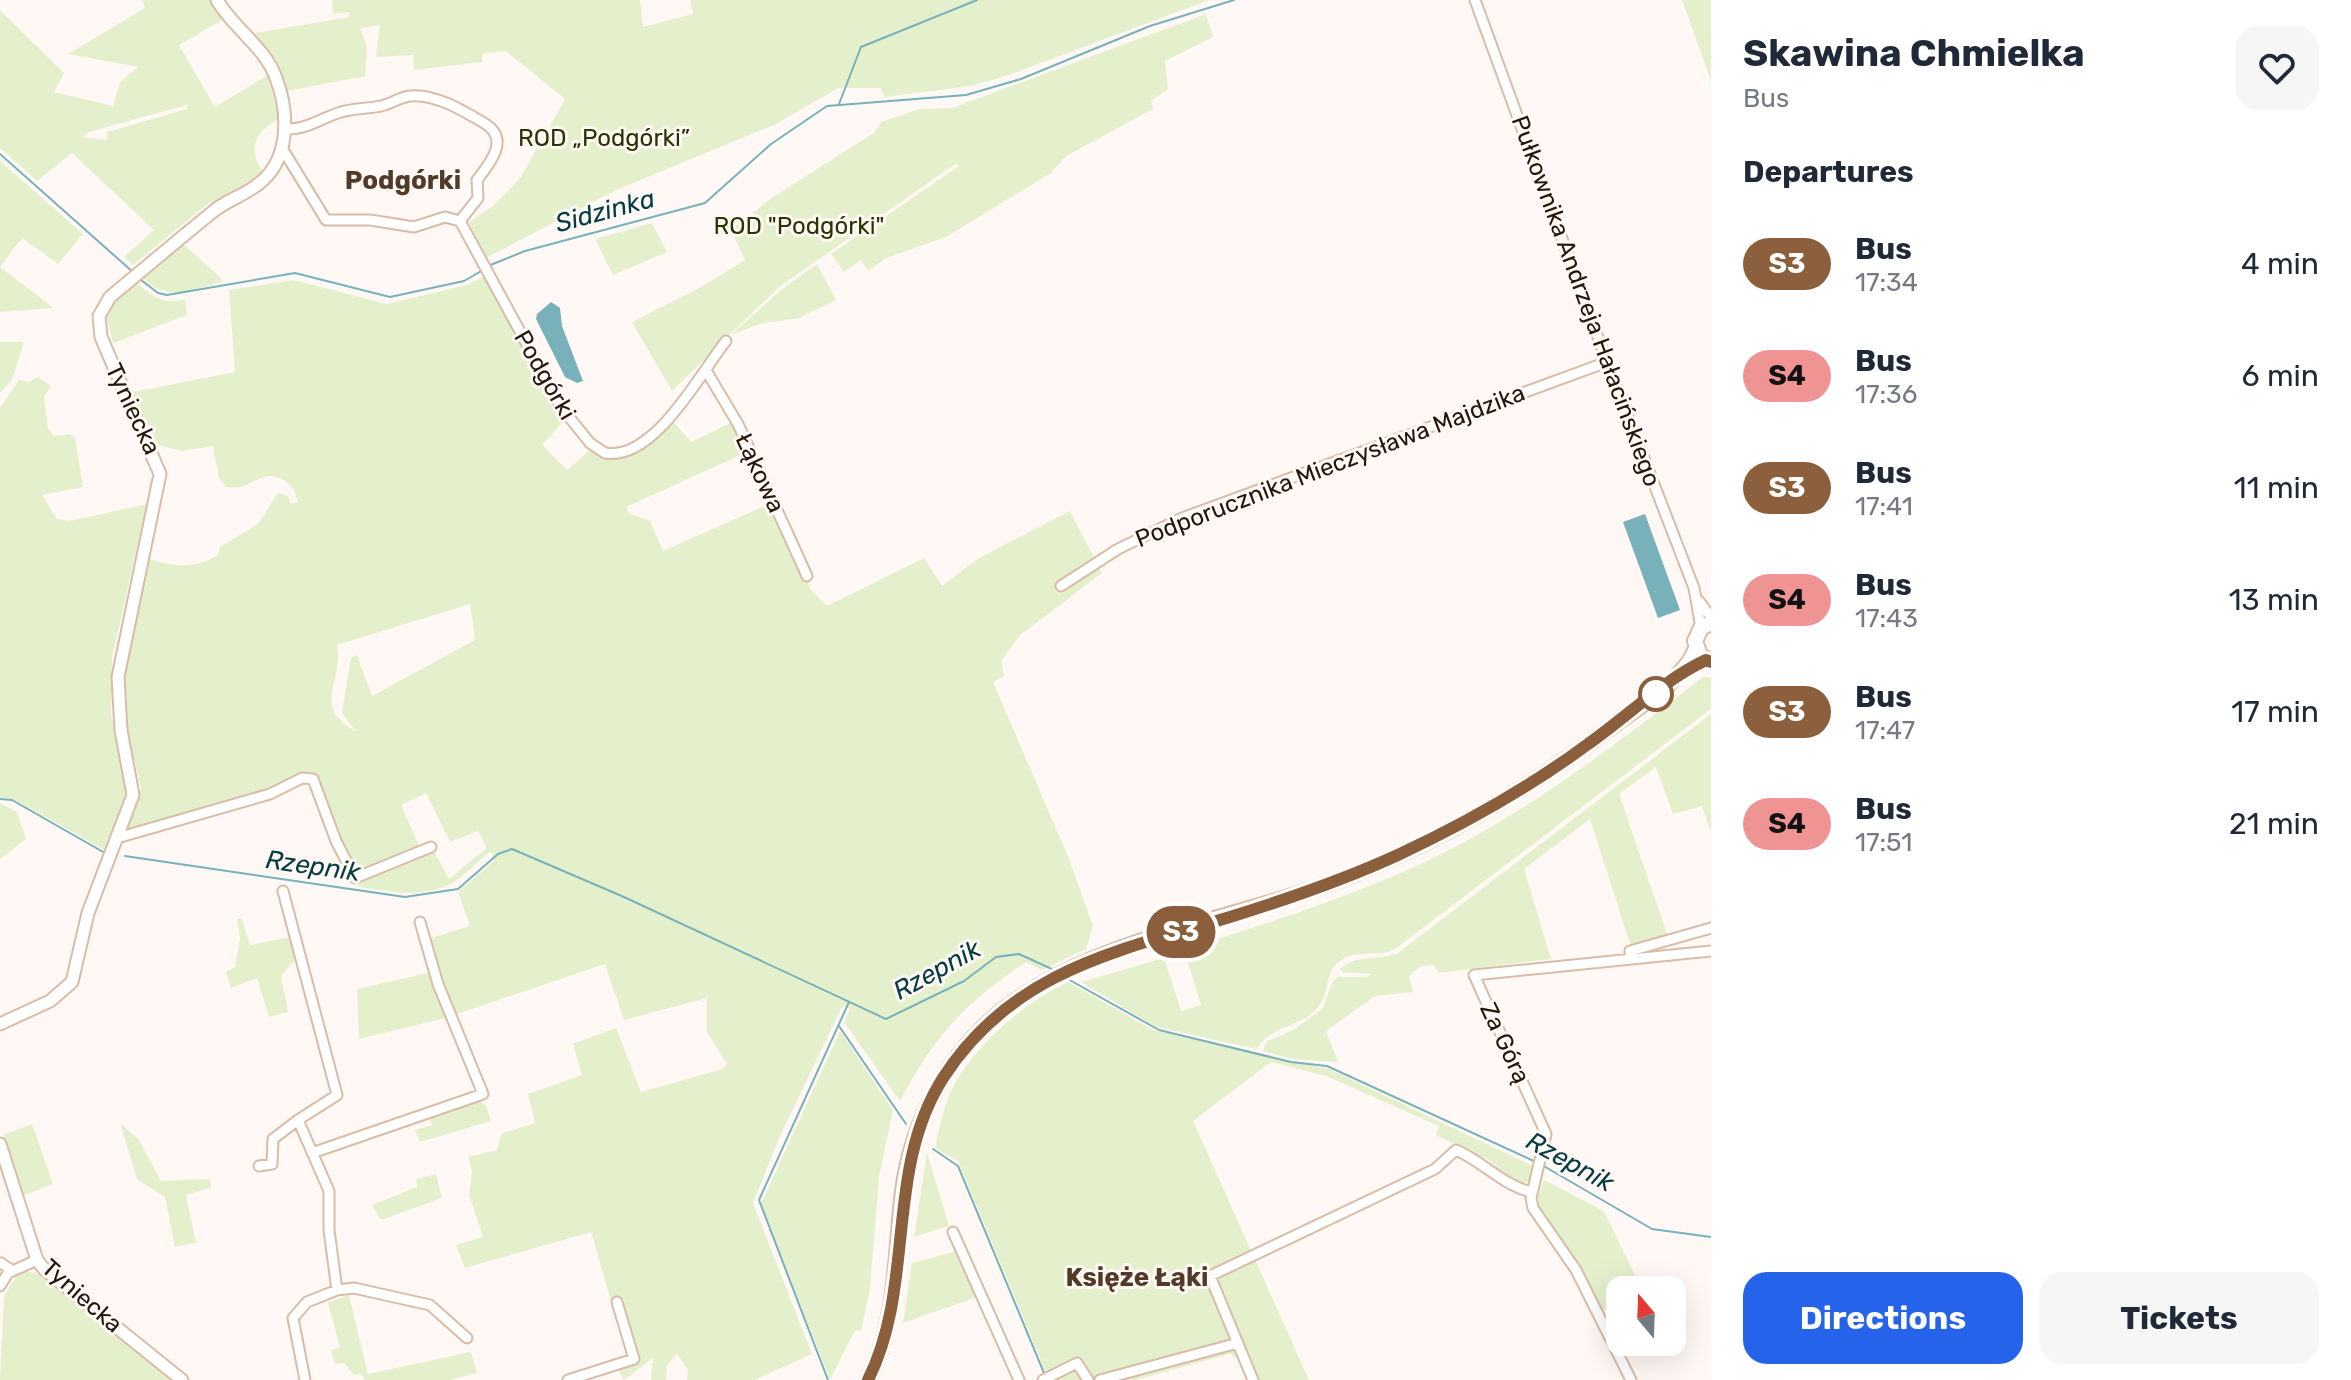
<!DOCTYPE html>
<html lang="en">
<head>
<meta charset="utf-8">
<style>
	body { margin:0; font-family:Rubik,sans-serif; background:#f6f6f7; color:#1f2937; height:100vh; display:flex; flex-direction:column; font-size:30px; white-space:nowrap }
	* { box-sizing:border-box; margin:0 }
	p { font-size:26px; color:#747a83 }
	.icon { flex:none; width:44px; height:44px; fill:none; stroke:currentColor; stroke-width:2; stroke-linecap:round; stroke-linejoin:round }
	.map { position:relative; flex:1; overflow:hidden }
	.drawer { display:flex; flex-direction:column; background:#fff; width:640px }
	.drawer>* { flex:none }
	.badge { padding:0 16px; border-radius:26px; font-size:28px; line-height:52px }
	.needle { width:52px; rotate:341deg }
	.buttons { position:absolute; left:1606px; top:1276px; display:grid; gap:16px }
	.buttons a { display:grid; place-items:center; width:80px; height:80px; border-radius:16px; background:#fff; box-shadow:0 8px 32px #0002; font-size:40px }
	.map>.badge { position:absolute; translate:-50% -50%; box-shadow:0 0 0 4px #fff }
	h2 { padding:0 32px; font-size:30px; line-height:72px }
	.round { display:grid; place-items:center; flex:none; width:84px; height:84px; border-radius:24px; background:#f6f6f7 }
	.head { display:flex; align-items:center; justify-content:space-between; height:136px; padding:0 32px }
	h1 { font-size:38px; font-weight:700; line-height:60px }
	.action { display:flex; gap:16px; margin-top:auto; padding:16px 32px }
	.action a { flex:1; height:92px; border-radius:24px; background:#2563eb; color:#fff; font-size:32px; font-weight:700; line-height:92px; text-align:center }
	.action a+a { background:#f6f6f7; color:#1f2937 }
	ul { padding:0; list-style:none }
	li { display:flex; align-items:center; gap:24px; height:112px; padding:0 32px }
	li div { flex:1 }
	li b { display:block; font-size:30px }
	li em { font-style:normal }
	li .badge { min-width:88px; font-weight:700; text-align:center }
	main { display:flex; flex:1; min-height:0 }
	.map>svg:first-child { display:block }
</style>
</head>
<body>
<main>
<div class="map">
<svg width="1711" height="1380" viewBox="0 0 1711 1380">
	<rect width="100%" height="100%" fill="#fff8f4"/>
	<!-- green -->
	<path fill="#e4f0cc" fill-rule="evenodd" d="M142 0H211L222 20 179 45 215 107 268 75 279 119C254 133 247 148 263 172L212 204 210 202 133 265 124 257 154 230 72 153 37 181 0 148V10L64 73 54 92 113 106 120 82 138 67 68 54 145 8ZM187 105V109L107 132V140L83 137 89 132Z
		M332 0H640L643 27 693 14 690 0H1209L1003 77 970 86 885 97 880 88H838L776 124 616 190 486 258 469 222 493 206 521 177 565 99 506 51 483 53 482 62 414 70 413 55 376 57 380 25 360 28 367 47 365 76 287 91 276 60 255 33 350 17 349 12 333 14Z
		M1682 0H1711V81Z
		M1206 14 1213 37 1165 61 1168 89 1151 101 1153 109 1066 156 1051 173 946 237 886 258 868 271 861 260 844 272 831 254 959 166 955 164 779 287 672 391 632 322 701 287 745 260 731 230 773 197 874 133 881 122 919 109 952 108Z
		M0 161 83 234 58 264 22 238 0 267 54 308 0 312Z
		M652 223 667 252 613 275 595 239Z
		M182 243 221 278 222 282C187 290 170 303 141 277Z
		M817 264 836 300 799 318 759 324 731 335 781 290Z
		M487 275 503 312 564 421 542 445 567 470 590 450 614 458 623 456 672 420 691 442 735 421 747 452 626 507 630 514 650 521 663 551 771 503 811 590 827 606 924 558 942 586 979 558 1070 511 1102 573 1019 636 1001 661 1004 676 993 682 1069 859 1093 926 1086 949 1042 970 1026 962C963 1005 936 1034 900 1101L844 1022 850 1009 843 1005 780 1136 753 1203 812 1354 754 1380H687L688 1370 677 1354 667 1365 666 1380H651L653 1358 624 1380 615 1363 630 1357 613 1305 625 1302 623 1298 611 1301 591 1232 465 1268 456 1245 483 1237 469 1195 472 1171 468 1157 497 1150 501 1134 535 1123 528 1094 582 1075 573 1044 616 1028 641 1092 722 1069 727 1064 707 1032V998L624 1020 605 964 454 1015 440 985 428 939 470 926 458 892 494 861 491 851C478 860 467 875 452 883 422 899 390 891 359 887L313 778 305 773 266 793 121 835 136 809 141 788 128 733 125 666 148 559C175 566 193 570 218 555L220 547 258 524 278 493 288 496 290 503H298L294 489C264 458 255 493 226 487L219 478 213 446 182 451 157 445 133 392 235 372 229 290 294 280 387 304 467 285ZM470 604 475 640 372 696 357 655 351 658 342 713 356 732C310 705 344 684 337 645ZM426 793 450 842 478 831 487 848 449 879 434 851 423 855 401 805Z
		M136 282C152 296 164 306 185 299L187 315 113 343 106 316 114 302Z
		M0 342H24L12 380 0 393Z
		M38 377 51 386 44 397 48 428 54 436 70 434 75 438 83 487 42 495 57 519 70 521 147 504 112 657 111 715 126 779V801L105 850 15 800 0 797V408L19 380 28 382Z
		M1703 677H1711V709L1395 949C1380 957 1363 951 1347 957 1324 966 1331 987 1321 1003 1305 1029 1271 1023 1257 1049L1156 1027 1081 982 1164 958 1181 1011 1201 1005 1184 950C1286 917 1391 885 1484 831 1562 786 1632 732 1703 677Z
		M1711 714V832L1702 806 1673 814 1656 767 1619 794 1667 934 1631 947 1590 819 1524 869 1551 959 1438 973 1433 964 1420 967 1409 976 1413 992 1375 996 1326 1031 1338 1062 1292 1059 1263 1051 1266 1042 1295 1029 1323 1008 1332 982 1338 977H1367L1371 974 1342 972 1340 969C1356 954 1379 961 1398 953Z
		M0 803 17 812 26 839 0 859Z
		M237 919H242L250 945 290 937 295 960 281 976 288 1012 269 1017 257 978 231 988 226 972 235 967 240 939Z
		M432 972 450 1017 359 1039 357 989Z
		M1068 982 1153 1030 1329 1069 1533 1166 1532 1181 1518 1185 1489 1160 1436 1135 1439 1126 1326 1076 1271 1062 1193 1121 1309 1380H1246L1237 1358 1230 1354 1135 1380H1044L1048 1377 958 1161 935 1148C939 1129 943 1110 950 1093 972 1047 1023 1003 1068 982Z
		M840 1031 893 1110 879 1177 870 1289 861 1331 855 1330 830 1380 761 1204Z
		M477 1099 486 1105 491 1121 420 1142 415 1130 432 1125 428 1113Z
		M120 1123 139 1140 161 1181 210 1179 211 1188 186 1195 196 1243 175 1247 165 1197 137 1179Z
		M32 1124 53 1184 22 1196 3 1135Z
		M927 1153 949 1226 914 1237Z
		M436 1174 442 1198 381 1220 372 1205 417 1187 416 1179Z
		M1544 1180 1604 1211 1642 1290H1620V1317L1600 1307 1576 1260 1540 1212 1538 1197Z
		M957 1251 977 1297 903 1323 912 1263Z
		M20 1270 45 1275 178 1380H0L4 1296Z
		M349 1295 368 1374 471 1352 477 1373 450 1380H365L361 1374 354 1375 344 1363 335 1364 331 1350 340 1348 328 1302Z"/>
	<!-- water -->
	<path fill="#78b1ba" d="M551 302 560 308 562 326 583 381 577 383 565 377 536 319 537 314Z
		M1645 514 1680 610 1658 618 1623 522Z"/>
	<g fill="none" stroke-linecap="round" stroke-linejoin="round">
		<!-- stream -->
		<path stroke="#78b1ba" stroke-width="2" d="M839 104 861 47 977 0
			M0 154 134 273
			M488 266 525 251 705 203 771 144 827 106 966 95 1021 79 1150 26 1234 0
			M141 280 158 293 167 295 295 273 390 297 464 281 483 270
			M0 799 12 800 105 853
			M125 856 405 897 458 889 498 854 512 849 624 897 886 1019 964 981 996 957 1019 954 1054 970
			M1066 978 1159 1030 1291 1062 1327 1066 1536 1162
			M839 1026 906 1124
			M933 1149 958 1166 1044 1373
			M1542 1165 1652 1229 1711 1237
			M828 1380 759 1200 849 1002"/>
		<!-- minor casing -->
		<g stroke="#d9bca7" stroke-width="13">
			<path id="minor" d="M1475 0 1607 362 1694 588 1701 628
				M282 148 326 220H370L414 227 445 217 460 221 478 198 477 180C490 163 511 139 484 123 464 111 434 93 410 96 400 97 391 104 381 106 367 109 352 108 338 113 320 119 305 130 286 129
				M460 221 561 407 590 443 605 453C654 462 701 372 726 341
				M707 372 738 424 807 576
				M1061 586 1118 549 1182 518 1607 362
				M1699 601 1711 617
				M117 838 270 794 302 778 313 779 336 841 355 878 431 847
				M283 891 337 1095 298 1120 329 1191V1230L337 1290
				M1630 959V951L1711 928
				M312 1153 483 1094 438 984 420 922
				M259 1166 272 1164 273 1139 298 1120
				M953 1232 1019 1380
				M1 1263 11 1270
				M0 1286 8 1273 37 1260
				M305 1380 293 1318 307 1302 337 1290 354 1288 430 1305 467 1338
				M568 1380 634 1359 617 1302
				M1043 1380 1077 1363 1088 1380
				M1100 1380 1238 1343
				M1253 1380 1210 1276 1435 1169 1456 1150C1484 1162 1503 1186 1532 1192
				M1631 1380 1576 1270 1533 1208 1531 1198 1546 1134 1474 975 1711 951"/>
		</g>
		<!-- tertiary casing -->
		<g stroke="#d9bca7" stroke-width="15">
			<path id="tertiary" d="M0 1024 50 1001 72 982 88 913 133 795 121 730 118 677 160 474 101 337 99 316 110 297C145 268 179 239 215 210 228 200 244 195 257 185 291 161 289 112 276 78 265 47 233 28 217 0
				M0 1144 37 1260 44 1269 182 1380"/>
		</g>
		<!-- primary casing -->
		<g stroke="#d9bca7" stroke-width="18">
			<path id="primary" d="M1711 623 1701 628 1695 641 1700 655 1711 662
				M868 1380C898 1321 895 1255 903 1191 911 1131 938 1073 981 1030 1066 944 1217 925 1328 884 1432 846 1530 789 1618 722 1640 706 1688 675 1696 648"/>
		</g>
		<!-- minor -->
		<use href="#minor" stroke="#fff" stroke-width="9"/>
		<!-- tertiary -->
		<use href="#tertiary" stroke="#fff" stroke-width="11"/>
		<!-- primary -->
		<use href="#primary" stroke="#fff" stroke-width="14"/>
	</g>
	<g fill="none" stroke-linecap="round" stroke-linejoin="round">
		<!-- line casing -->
		<g stroke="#fff" stroke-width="18">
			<path id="line" d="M868 1380C916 1284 884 1171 943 1078 1012 971 1117 951 1230 917 1288 899 1346 879 1400 854 1466 823 1530 787 1588 744 1627 717 1663 680 1706 660L1711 662"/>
		</g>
		<!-- line -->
		<use href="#line" stroke="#8b5e3c" stroke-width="12"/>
	</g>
	<!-- markers -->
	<circle fill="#fff" stroke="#8b5e3c" stroke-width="4" cx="1656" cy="694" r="16"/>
	<g text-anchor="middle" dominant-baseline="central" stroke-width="6" stroke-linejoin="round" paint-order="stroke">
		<!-- park labels -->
		<g font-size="24" fill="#283401" stroke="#fff8f4">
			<text x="604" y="138">ROD „Podgórki”</text>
			<text x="799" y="226">ROD "Podgórki"</text>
		</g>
		<!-- street labels -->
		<g font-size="24" fill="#22170f" stroke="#fff8f4">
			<text transform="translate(1586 301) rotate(70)">Pułkownika Andrzeja Hałacińskiego</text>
			<text transform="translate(545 375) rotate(60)">Podgórki</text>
			<text transform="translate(133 409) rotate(65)">Tyniecka</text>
			<text transform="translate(1330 466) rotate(-21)">Podporucznika Mieczysława Majdzika</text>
			<text transform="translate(760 473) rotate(65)">Łąkowa</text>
			<text transform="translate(1505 1043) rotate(65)">Za Górą</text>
			<text transform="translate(82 1296) rotate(41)">Tyniecka</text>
		</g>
		<!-- neighbourhood labels -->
		<g font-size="26" font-weight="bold" fill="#523a28" stroke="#fff8f4">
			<text x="403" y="180">Podgórki</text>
			<text x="1137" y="1277">Księże Łąki</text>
		</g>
		<!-- water labels -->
		<g font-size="26" font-style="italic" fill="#043c44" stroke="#fff8f4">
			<text transform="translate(605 211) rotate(-15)">Sidzinka</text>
			<text transform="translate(313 866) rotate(8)">Rzepnik</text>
			<text transform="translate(937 970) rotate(-29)">Rzepnik</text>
			<text transform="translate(1570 1162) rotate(29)">Rzepnik</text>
		</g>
	</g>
</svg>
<div class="buttons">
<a><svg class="needle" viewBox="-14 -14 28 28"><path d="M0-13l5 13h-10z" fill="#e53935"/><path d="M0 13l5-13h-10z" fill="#747a83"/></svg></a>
</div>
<b class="badge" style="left:1181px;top:932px;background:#8b5e3c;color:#fff">S3</b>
</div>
<section class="drawer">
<div class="head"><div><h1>Skawina Chmielka</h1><p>Bus</p></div><a class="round"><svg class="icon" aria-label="heart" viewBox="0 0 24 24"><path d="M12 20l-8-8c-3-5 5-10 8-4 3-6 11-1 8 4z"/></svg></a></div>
<h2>Departures</h2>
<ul>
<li><span class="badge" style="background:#8b5e3c;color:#fff">S3</span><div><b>Bus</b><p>17:34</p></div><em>4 min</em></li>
<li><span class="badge" style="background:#ef9493;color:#111">S4</span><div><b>Bus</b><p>17:36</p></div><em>6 min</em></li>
<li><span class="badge" style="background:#8b5e3c;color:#fff">S3</span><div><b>Bus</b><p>17:41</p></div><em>11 min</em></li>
<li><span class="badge" style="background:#ef9493;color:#111">S4</span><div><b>Bus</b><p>17:43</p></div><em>13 min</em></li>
<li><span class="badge" style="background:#8b5e3c;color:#fff">S3</span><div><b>Bus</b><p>17:47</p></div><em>17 min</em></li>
<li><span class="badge" style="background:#ef9493;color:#111">S4</span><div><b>Bus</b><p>17:51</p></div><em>21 min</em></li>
</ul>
<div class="action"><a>Directions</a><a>Tickets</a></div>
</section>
</main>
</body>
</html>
